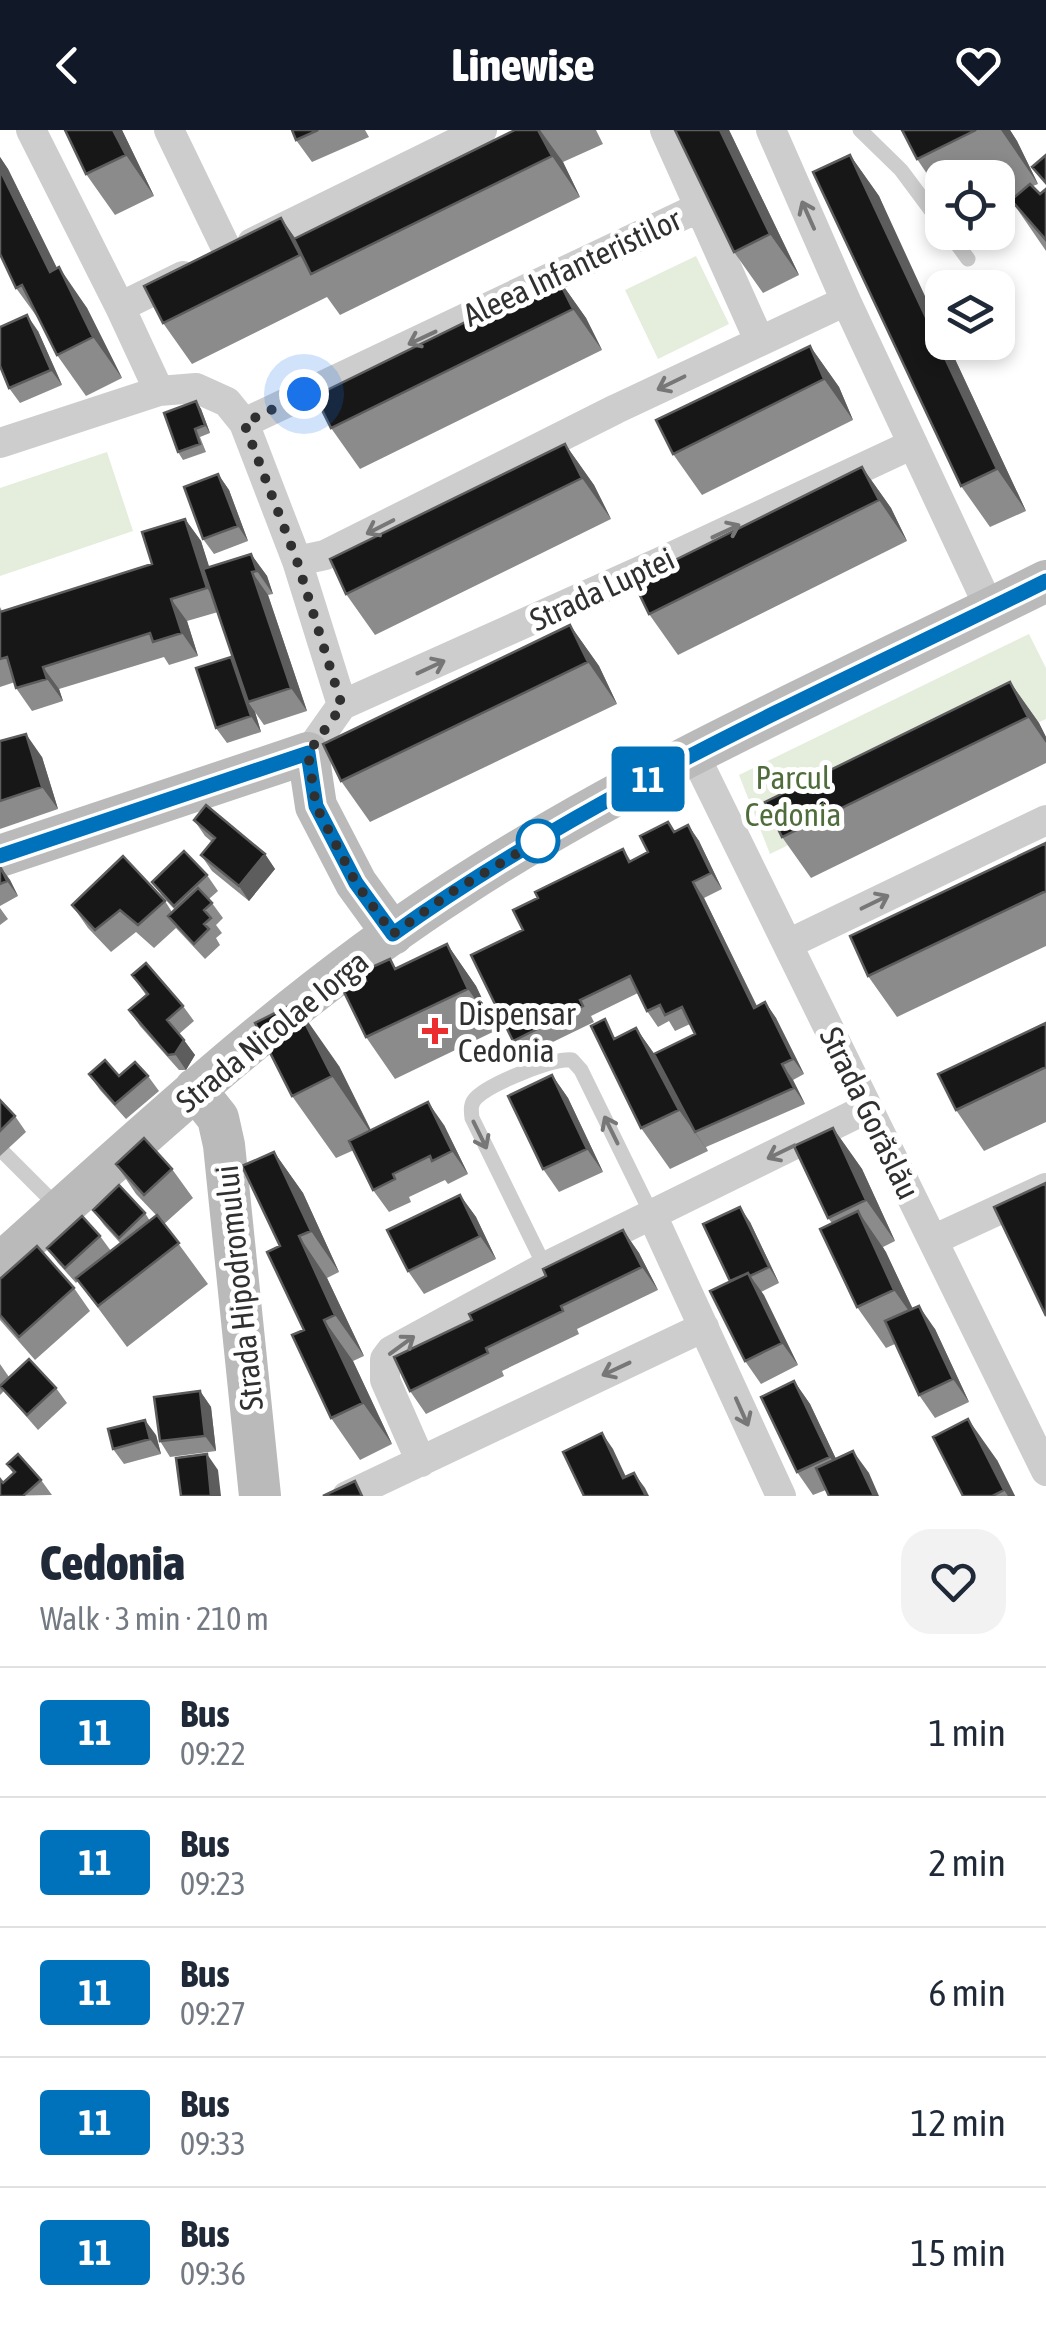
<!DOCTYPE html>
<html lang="en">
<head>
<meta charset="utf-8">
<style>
	body { margin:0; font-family:"Asap Condensed",sans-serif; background:#f2f2f3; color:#1f2937; height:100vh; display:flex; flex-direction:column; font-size:38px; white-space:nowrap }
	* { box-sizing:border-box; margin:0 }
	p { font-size:32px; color:#747a83 }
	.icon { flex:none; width:55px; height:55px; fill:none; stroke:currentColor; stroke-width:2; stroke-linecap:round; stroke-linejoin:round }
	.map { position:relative; height:1366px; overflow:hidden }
	.sheet { display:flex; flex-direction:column; background:#fff; flex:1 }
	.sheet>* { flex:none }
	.badge { padding:0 20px; border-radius:8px; font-size:35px; line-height:65px }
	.fabs { position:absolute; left:925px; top:30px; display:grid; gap:20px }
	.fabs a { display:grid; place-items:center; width:90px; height:90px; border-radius:20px; background:#fff; box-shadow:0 5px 15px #0003; font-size:50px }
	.you { position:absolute; width:50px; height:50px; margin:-25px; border:8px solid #fff; border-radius:50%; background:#1a73e8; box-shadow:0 0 0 15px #1a73e833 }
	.map>.badge { position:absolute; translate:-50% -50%; box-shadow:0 0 0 5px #fff }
	.round { display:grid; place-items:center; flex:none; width:105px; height:105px; border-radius:30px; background:#f2f2f3 }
	.summary { display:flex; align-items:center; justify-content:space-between; height:170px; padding:0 40px }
	h1 { font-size:48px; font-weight:800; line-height:75px }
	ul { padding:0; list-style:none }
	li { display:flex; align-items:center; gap:30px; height:130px; padding:0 40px; border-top:2px solid #e0e1e3 }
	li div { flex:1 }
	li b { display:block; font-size:38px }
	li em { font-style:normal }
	li .badge { min-width:110px; font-weight:700; text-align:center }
	header { display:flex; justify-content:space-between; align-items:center; height:130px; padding:0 40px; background:#111827; color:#fff; font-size:45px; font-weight:800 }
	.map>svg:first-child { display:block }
</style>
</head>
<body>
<header><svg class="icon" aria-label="back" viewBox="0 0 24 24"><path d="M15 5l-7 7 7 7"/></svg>Linewise<svg class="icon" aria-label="heart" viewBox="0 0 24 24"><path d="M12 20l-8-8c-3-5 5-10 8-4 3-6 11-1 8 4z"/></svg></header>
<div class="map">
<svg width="1046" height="1366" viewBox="0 0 1046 1366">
	<rect width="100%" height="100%" fill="#fff"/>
	<!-- green -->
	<path fill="#e5eddd" d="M696 126 729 194 658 229 625 160Z
		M107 322 133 401 0 446V358Z
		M1029 504 1046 538V589L770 724 739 645Z"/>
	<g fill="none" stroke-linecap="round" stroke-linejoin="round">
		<!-- lane -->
		<path stroke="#cdcdcd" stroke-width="15" d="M860 0 901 40 942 95
			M948 102 968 129
			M3 1022 58 1077
			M545 1137 472 988C471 980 470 973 477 967 492 953 553 928 572 930L581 940 652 1085"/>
		<!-- street -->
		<path stroke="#cdcdcd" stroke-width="30" d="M31 0 120 177 159 261
			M169 0 229 124
			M665 0 759 210
			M771 0 846 171 990 479
			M252 113 482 0
			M120 177 183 146
			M244 293 700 77
			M0 313 159 261 196 258 227 272 244 293 297 431 342 575
			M297 431 325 425 616 279 846 171
			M308 623 342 575 665 430 913 314
			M695 626 1046 1341
			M788 814 1046 690
			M652 1085 781 1366
			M933 1110 1046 1058
			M421 1332 385 1250V1229L391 1221 545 1137 868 978
			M347 1366 704 1197"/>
		<!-- secondary -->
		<path stroke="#bababa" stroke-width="42" d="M0 726 308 623 316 676 356 753 393 804
			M195 959 218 988 224 1015 260 1366
			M0 1134C145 1004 292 866 456 760 638 641 851 548 1046 451"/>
	</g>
	<!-- wall -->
	<path fill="#8b8b8b" d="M65 0H122L154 66 115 85 86 44Z
		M292 0H365L369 7 312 32 296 10Z
		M515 0H596L603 14 563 32 580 67 340 185 327 167 192 234 163 193 281 88 295 108Z
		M675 0H729L799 145 763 163 734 122Z
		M902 0H1010L1017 11 1038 54 1033 56 1040 64 1046 59V121L1011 70 1019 63 998 74V48H942V66L917 29Z
		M850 25 879 66 942 212H947L1026 381 990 397 961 356Z
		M0 27 8 39 57 138 87 178 122 248 86 266 57 225 40 191 16 158 0 124Z
		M557 147 586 188 602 220 360 339 331 298Z
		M38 201 62 255 20 273 9 258Z
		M810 216 839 257 853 290 702 365 673 324Z
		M196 271 201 279 210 303 200 307 206 322 183 330 178 322Z
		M565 314 594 355 611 389 375 505 346 464Z
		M862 337 891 378 907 411 678 525 649 484Z
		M218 344 229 360 248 411 214 424 203 409Z
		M185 389 201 411 209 438 251 424 267 446 273 464 268 465 307 581 264 595 255 582 261 602 227 613 216 598 231 527 234 531 218 482 187 491 198 526 169 535 164 527 59 559 63 571 32 581 16 558 15 552 0 557V477L2 481 152 434Z
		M570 495 599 536 617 574 370 692 341 651Z
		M1010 552 1039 593 1046 607V633L811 748 782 707Z
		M0 611 42 627 58 679 0 699Z
		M194 690 265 724 275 739 249 771 212 741 201 725 212 712 205 706Z
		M668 692 675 702 688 695 699 711 722 759 704 768 757 876 765 872 776 888 804 944 793 950 805 974 706 1017 708 1021 670 1039 641 998 618 907 636 898 654 924 695 904 690 894 675 901 669 891 658 897 647 881 638 863 591 886 594 892 524 926 513 911 523 800 538 768 623 719 631 731 648 722Z
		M1046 713V816L897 887 868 846Z
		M0 736 10 750 18 766 0 776Z
		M207 745 218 761 209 769 223 788 216 795 222 803 216 808 220 815 205 829 176 798 154 818 136 802 111 822 88 798 72 775 165 771 172 782 175 780 163 767 152 752Z
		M0 778 8 789 0 795Z
		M447 814 476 856 497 900 395 949 366 907V851L390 829 396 839Z
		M132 845 183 876 194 891 179 904 195 925 186 940H179L140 896 129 880 146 865Z
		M1046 893V992L984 1021 956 980Z
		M339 936 371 1000 444 995 468 1044 448 1054 445 1050 409 1067 411 1072 389 1082 373 1060 354 1020 336 1028 292 966Z
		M89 944 119 946H148L159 961 126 989 100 960Z
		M552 945 568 968 603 1042 559 1062 543 1039Z
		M0 970 15 986 26 1002 0 1026Z
		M833 998 862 1039 895 1111 883 1117 913 1179 935 1199 969 1272 935 1288 919 1265 895 1214 886 1218 857 1177 832 1093 828 1088Z
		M274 1022 303 1063 339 1142 327 1148 364 1226 353 1231 392 1314 360 1330 331 1288 280 1116Z
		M116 1034 172 1039 193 1068 164 1094 208 1154 127 1217 78 1151 76 1153 58 1133 47 1118 100 1106 111 1121 121 1114 104 1095 93 1080 145 1083 150 1091 157 1086 136 1064Z
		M460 1065 476 1087 496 1129 424 1164 408 1141Z
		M750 1092 779 1153 761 1162 798 1235 761 1254 745 1231 730 1151Z
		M623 1100 639 1123 658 1160 577 1199 579 1204 502 1241 504 1246 426 1284 410 1261 472 1190Z
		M0 1149 74 1158 90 1181 35 1230 0 1190Z
		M0 1234 9 1247 56 1258 67 1273 38 1300 4 1261 0 1265Z
		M794 1251 810 1274 836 1329 869 1343 813 1365 797 1342Z
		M200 1261 211 1277 216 1321 170 1327 160 1311Z
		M156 1305 161 1324 124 1334 113 1319Z
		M997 1330 1015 1366H963Z
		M7 1334 41 1350 52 1365 0 1366 3 1353 13 1343Z"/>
	<!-- shaded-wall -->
	<path fill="#5d5d5d" d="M113 0H122L154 66 126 25Z
		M538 0H540L563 32 580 67 552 26Z
		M720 0H729L799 145 770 104Z
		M1001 0H1010L1017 11 1038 54Z
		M850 25 879 66 942 203V212H947L1026 381 997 339Z
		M0 27 8 39 79 183 50 142 0 40Z
		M281 88 310 130 312 144 300 125Z
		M59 137 87 178 122 248 93 207Z
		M557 147 586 188 602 220 573 179Z
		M27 185 38 201 62 255 51 240Z
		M810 216 839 257 853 290 824 249Z
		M196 271 201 279 210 303 205 295Z
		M565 314 594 355 611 389 582 348Z
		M862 337 891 378 907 411 879 370Z
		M218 344 229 360 248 411 238 396Z
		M185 389 201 411 223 480 207 458Z
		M251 424 267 446 273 464 257 441Z
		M252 442 268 465 307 581 291 558Z
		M171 469 187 491 198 526 182 503Z
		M570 495 599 536 617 574 588 532Z
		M231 527 242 542 248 572 255 582 261 602 251 586Z
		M43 537 59 559 63 571 47 549Z
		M1010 552 1039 593 1046 607V613L1028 587Z
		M26 604 42 627 58 679 42 657Z
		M688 695 699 711 722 759 711 743Z
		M265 724 275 739 249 771 239 756Z
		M0 736 10 750 18 766 7 751Z
		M693 752 704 768 765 893 754 878Z
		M447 814 476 856 497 900 468 859Z
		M765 872 776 888 804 944 793 929Z
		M295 873 339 936 375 1009 332 946Z
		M636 898 665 939 695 1002 708 1021 679 980Z
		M184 910 195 925 186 940 175 924Z
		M782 934 793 950 805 974 794 958Z
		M552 945 568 968 603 1042 587 1019Z
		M428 972 444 995 468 1044 452 1021Z
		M833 998 862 1039 895 1111 866 1070Z
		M274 1022 303 1063 339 1142 311 1101Z
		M460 1065 476 1087 496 1129 480 1106Z
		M740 1077 750 1092 779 1153 769 1137Z
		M858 1081 886 1122 923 1201 894 1160Z
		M623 1100 639 1123 658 1160 642 1137Z
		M299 1106 327 1148 364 1226 335 1185Z
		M748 1143 764 1165 798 1235 782 1213Z
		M919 1176 935 1199 969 1272 953 1249Z
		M324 1190 353 1231 392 1314 363 1273Z
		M794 1251 810 1274 846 1350 830 1327Z
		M200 1261 211 1277 216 1321 205 1306Z
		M968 1289 997 1330 1015 1366H1008L1004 1360Z
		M145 1290 156 1305 161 1324 150 1309Z
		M602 1303 613 1319 634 1364 623 1348Z
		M853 1321 869 1343 879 1366H874Z
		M207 1324 218 1340 221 1366H211Z
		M634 1343 645 1358 649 1366H646Z"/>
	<!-- building -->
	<path fill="#171717" stroke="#5d5d5d" stroke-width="2.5" d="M65 0H113L126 25 86 44Z
		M292 0H318L296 10Z
		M515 0H538L552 26 311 144 294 109Z
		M675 0H720L770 104 734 122Z
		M902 0H976L917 29Z
		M850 25 997 339 961 356 813 42Z
		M1046 25V53L1032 37Z
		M0 40 50 142 59 137 93 207 57 225 22 155 16 158 0 124Z
		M1030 54 1040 64 1046 59V110L1011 70Z
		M281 88 300 125 163 193 144 156Z
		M557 147 573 179 331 298 315 266Z
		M27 185 51 240 9 258 0 236V197Z
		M810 216 824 249 673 324 656 290Z
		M196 271 205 295 195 299 200 314 178 322 164 283Z
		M565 314 582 348 346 464 330 429Z
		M862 337 879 370 649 484 633 451Z
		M218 344 238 396 203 409 184 357Z
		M185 389 207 458 171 469 182 503 153 512 150 503 43 537 47 549 16 558 7 527 0 529V482L152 434 142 402Z
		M251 424 257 441 252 442 291 558 248 572 203 439Z
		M570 495 588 532 341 651 323 614Z
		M231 527 251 586 216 598 196 538Z
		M1010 552 1028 587 782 707 765 672Z
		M26 604 42 657 0 671V611Z
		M206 675 265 724 239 756 201 725 215 708 194 690Z
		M668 692 674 702 688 695 711 743 693 752 754 878 765 872 793 929 782 934 794 958 695 1002 654 924 695 904 682 877 665 885 660 875 647 881 630 846 580 870 583 876 513 911 471 825 523 800 513 780 538 768 535 762 623 719 629 732 648 722 640 706Z
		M1046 713V761L868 846 850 806Z
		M184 721 207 745 174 776 152 752Z
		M123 726 165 771 138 795 120 780 95 800 72 775Z
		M0 736 7 751 0 754Z
		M198 758 212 773 204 780 211 788 204 794 209 799 194 814 168 786Z
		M447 814 468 859 366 907 344 862 366 851 361 842 390 829 395 839Z
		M146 833 183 876 167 890 184 910 175 924 168 925 129 880 148 864 132 845Z
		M295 873 332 946 292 966 255 893Z
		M605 889 614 909 636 898 679 980 641 998 591 896Z
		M1046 893V937L956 980 938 944Z
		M105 930 119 946 135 932 148 946 115 974 89 944Z
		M552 945 587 1019 543 1039 508 966Z
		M0 970 15 986 0 1001Z
		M428 972 452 1021 432 1031 430 1026 393 1044 395 1049 373 1060 349 1011Z
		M833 998 866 1070 828 1088 794 1016Z
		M144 1008 172 1039 144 1065 116 1034Z
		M274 1022 311 1101 299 1106 335 1185 324 1190 363 1273 331 1288 292 1205 304 1200 267 1122 280 1116 242 1036Z
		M1046 1053V1186L994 1077Z
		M119 1055 145 1083 119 1108 93 1080Z
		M460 1065 480 1106 408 1141 387 1100Z
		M740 1077 769 1137 750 1146 748 1143 730 1151 703 1094Z
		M858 1081 894 1160 857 1177 820 1099Z
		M157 1085 179 1113 98 1176 76 1148Z
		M82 1086 100 1106 65 1138 47 1118Z
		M623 1100 642 1137 561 1176 563 1181 486 1218 488 1223 410 1261 394 1227 472 1190 469 1184 546 1146 543 1139Z
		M37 1116 74 1158 19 1207 0 1185V1149Z
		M748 1143 782 1213 745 1231 710 1161Z
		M919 1176 953 1249 919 1265 885 1191Z
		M29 1229 56 1258 27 1285 0 1256Z
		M794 1251 830 1327 797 1342 761 1267Z
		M200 1261 205 1306 160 1311 154 1267Z
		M968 1289 1004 1360 992 1366H963L933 1307Z
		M145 1290 150 1309 113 1319 108 1299Z
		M602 1303 623 1348 634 1343 646 1366H584L563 1322Z
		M853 1321 874 1366H829L816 1338Z
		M18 1324 41 1350 23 1366H0V1349L3 1353 15 1342 7 1334Z
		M207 1324 211 1366H181L176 1328Z
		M355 1351 362 1366H323Z"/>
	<!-- one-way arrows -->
	<defs><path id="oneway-shaft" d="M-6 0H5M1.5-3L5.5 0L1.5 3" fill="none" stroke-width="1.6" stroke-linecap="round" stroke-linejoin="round" transform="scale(2.5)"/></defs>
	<g stroke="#777">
		<use href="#oneway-shaft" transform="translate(808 85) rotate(-114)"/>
		<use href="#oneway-shaft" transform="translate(422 208) rotate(155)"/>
		<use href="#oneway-shaft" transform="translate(671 253) rotate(154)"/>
		<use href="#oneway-shaft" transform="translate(380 397) rotate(153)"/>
		<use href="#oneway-shaft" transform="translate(726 401) rotate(-25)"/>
		<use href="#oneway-shaft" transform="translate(431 537) rotate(-25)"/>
		<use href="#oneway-shaft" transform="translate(875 772) rotate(-26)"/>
		<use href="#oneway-shaft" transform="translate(611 1000) rotate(-116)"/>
		<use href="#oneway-shaft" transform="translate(480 1005) rotate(64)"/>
		<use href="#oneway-shaft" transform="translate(781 1022) rotate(154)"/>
		<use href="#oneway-shaft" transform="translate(402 1215) rotate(-36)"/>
		<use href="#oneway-shaft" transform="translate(616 1239) rotate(155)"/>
		<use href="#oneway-shaft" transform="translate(742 1282) rotate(66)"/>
	</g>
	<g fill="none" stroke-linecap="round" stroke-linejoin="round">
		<!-- line casing -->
		<g stroke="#fff" stroke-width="22">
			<path id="line" d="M0 726 308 623 316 676 356 753 393 804C594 660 825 561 1046 451"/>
		</g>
		<!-- line -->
		<use href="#line" stroke="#0072bc" stroke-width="15"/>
		<!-- walk -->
		<path stroke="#303030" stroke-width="10" stroke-dasharray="0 18" d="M304 264 244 293 297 431 342 576 308 623 316 676 356 753 393 804 452 762 538 711"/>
	</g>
	<!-- markers -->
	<circle fill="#fff" stroke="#0072bc" stroke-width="5" cx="538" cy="711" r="20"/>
	<path fill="#eb2d2e" stroke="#fff" stroke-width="4" d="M430 886h10v10h10v10h-10v10h-10v-10h-10v-10h10z"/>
	<g text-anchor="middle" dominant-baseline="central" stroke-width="10" stroke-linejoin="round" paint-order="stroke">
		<!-- street labels -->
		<g font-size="32" fill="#303030" stroke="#fff">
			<text transform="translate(572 137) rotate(-25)">Aleea Infanteristilor</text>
			<text transform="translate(602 459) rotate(-25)">Strada Luptei</text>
			<text transform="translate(272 901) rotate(-39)">Strada Nicolae Iorga</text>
			<text transform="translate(870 983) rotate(64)">Strada Gorăslău</text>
			<text transform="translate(239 1158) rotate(-96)">Strada Hipodromului</text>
		</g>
		<!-- park labels -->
		<g font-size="32" fill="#4f6d3b" stroke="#fff">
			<text x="793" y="647">Parcul<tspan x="793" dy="37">Cedonia</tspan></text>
		</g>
		<!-- poi labels -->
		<g font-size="32" fill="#303030" stroke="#fff" text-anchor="start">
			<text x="458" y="883">Dispensar<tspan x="458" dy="37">Cedonia</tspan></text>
		</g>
	</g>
</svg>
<div class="fabs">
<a><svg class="icon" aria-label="locate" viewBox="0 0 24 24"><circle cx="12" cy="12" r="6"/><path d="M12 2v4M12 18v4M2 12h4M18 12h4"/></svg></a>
<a><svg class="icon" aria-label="layers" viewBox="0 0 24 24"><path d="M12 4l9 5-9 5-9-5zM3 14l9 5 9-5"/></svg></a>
</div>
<div class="you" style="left:304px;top:264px"></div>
<b class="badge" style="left:648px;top:649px;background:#0072bc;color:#fff">11</b>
</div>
<section class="sheet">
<div class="summary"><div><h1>Cedonia</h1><p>Walk · 3 min · 210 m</p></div><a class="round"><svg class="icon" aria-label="heart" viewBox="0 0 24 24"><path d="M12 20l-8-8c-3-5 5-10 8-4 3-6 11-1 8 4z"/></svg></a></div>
<ul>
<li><span class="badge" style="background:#0072bc;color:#fff">11</span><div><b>Bus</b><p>09:22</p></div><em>1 min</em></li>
<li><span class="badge" style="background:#0072bc;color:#fff">11</span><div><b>Bus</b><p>09:23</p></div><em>2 min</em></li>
<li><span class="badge" style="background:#0072bc;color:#fff">11</span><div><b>Bus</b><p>09:27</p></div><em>6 min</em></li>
<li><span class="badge" style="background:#0072bc;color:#fff">11</span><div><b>Bus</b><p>09:33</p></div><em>12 min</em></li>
<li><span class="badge" style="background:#0072bc;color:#fff">11</span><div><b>Bus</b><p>09:36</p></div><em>15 min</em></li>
</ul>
</section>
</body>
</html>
